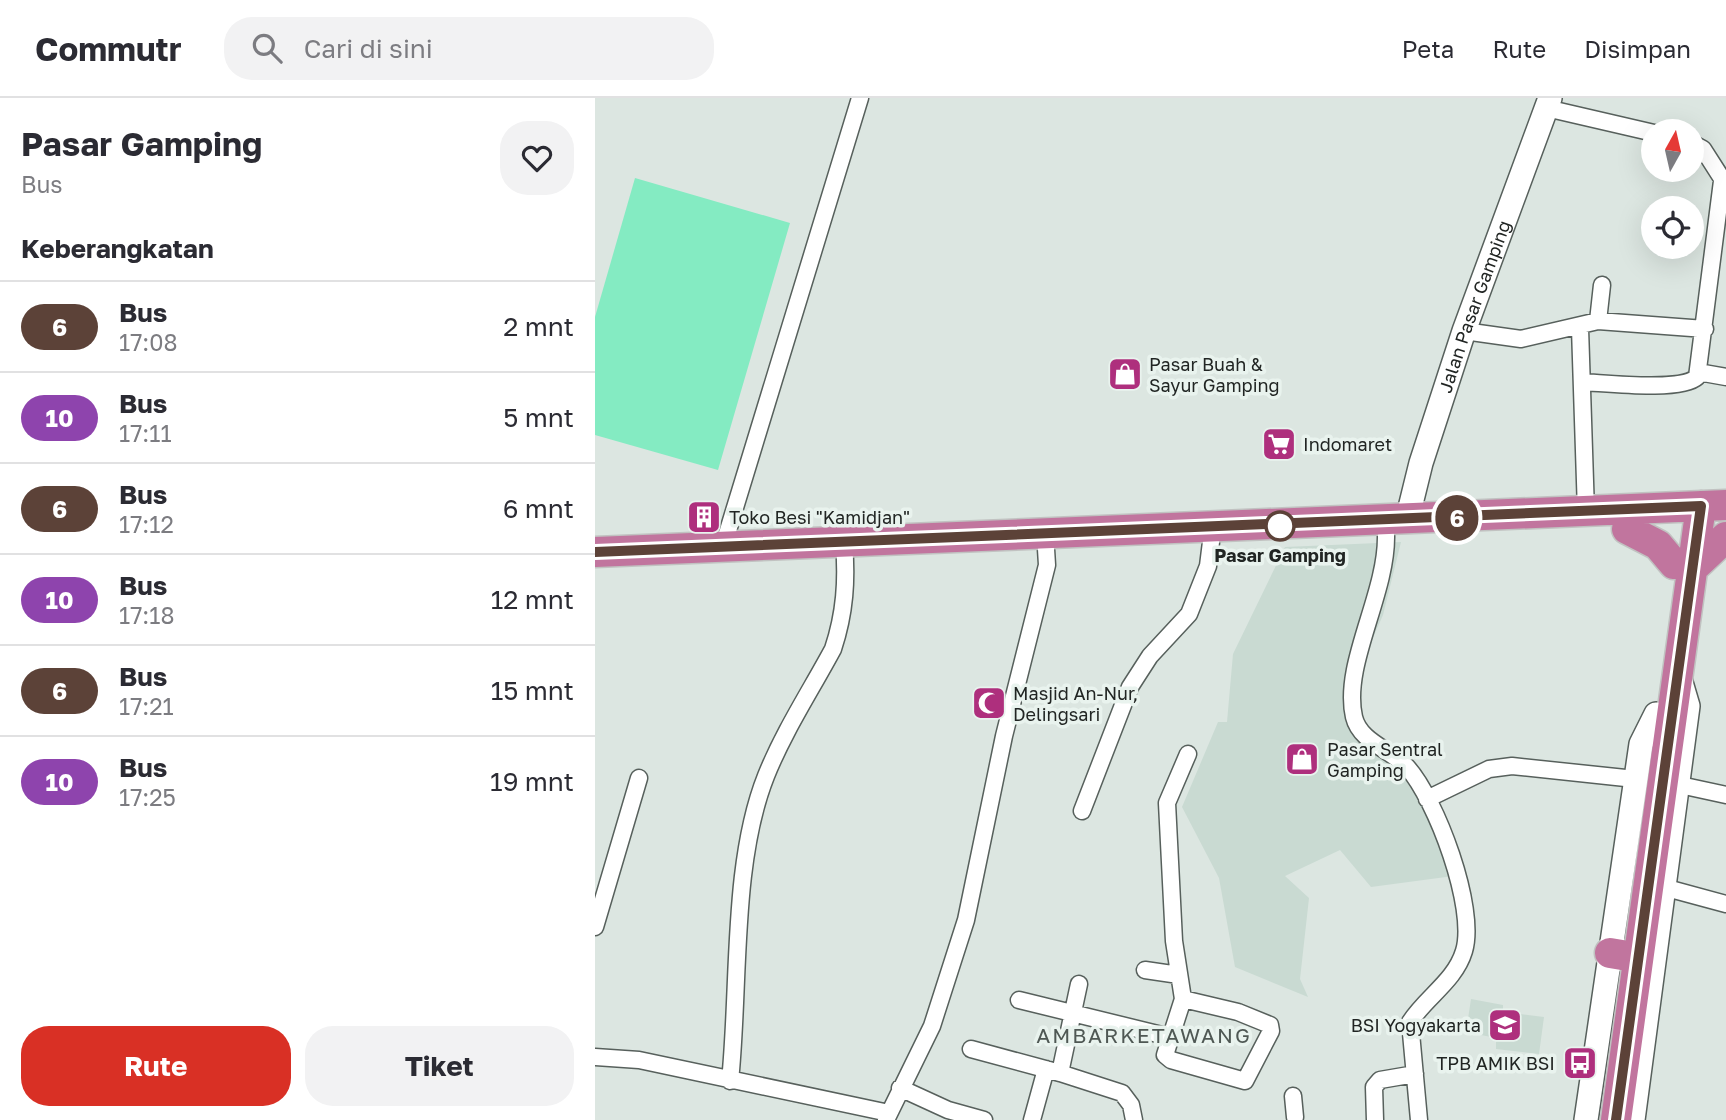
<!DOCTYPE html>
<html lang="id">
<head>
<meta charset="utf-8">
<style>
	body { margin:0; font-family:"Golos Text",sans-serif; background:#f2f2f3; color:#2b2b33; height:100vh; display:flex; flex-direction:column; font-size:26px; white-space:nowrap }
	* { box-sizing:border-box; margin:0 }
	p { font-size:23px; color:#7c7c81 }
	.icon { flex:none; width:38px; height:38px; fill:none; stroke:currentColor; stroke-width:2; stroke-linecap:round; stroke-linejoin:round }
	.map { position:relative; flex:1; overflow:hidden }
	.panel { display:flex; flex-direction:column; background:#fff; width:595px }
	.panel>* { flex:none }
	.badge { padding:0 14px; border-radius:23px; font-size:24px; line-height:46px }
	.needle { width:46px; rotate:8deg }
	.buttons { position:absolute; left:1046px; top:21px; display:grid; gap:14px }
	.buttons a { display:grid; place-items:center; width:63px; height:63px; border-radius:50%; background:#fff; box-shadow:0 7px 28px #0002; font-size:35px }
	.map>.badge { position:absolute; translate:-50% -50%; box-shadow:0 0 0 4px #fff }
	h2 { padding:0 21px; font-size:26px; line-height:63px }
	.round { display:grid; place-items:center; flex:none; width:74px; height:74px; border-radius:28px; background:#f2f2f3 }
	.summary { display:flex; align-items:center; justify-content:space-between; height:119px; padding:0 21px }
	h1 { font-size:33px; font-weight:700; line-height:52px }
	.action { display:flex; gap:14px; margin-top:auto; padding:14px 21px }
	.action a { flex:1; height:80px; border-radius:28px; background:#d93025; color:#fff; font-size:28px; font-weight:700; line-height:80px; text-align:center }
	.action a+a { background:#f2f2f3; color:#2b2b33 }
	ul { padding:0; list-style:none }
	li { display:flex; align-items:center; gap:21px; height:91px; padding:0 21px; border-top:2px solid #e1e1e2 }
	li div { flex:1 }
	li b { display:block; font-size:26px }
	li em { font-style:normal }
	li .badge { min-width:77px; font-weight:700; text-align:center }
	header { display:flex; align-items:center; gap:42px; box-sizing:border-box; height:98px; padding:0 35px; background:#fff; border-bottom:2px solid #e1e1e2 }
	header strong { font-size:33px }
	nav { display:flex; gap:38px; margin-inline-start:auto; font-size:24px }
	.search { width:490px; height:63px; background:#f2f2f3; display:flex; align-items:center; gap:18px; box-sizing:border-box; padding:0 24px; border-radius:28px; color:#7c7c81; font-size:26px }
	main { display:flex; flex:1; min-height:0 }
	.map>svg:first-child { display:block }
</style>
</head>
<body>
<header>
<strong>Commutr</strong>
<div class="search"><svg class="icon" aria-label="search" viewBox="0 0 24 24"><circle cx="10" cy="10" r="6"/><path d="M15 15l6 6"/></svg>Cari di sini</div>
<nav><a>Peta</a><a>Rute</a><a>Disimpan</a></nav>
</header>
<main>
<section class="panel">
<div class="summary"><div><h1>Pasar Gamping</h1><p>Bus</p></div><a class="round"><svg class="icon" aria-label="heart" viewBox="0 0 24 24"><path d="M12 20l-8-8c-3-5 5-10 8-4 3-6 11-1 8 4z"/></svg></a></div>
<h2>Keberangkatan</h2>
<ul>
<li><span class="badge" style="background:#5c4238;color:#fff">6</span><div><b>Bus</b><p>17:08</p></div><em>2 mnt</em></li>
<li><span class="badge" style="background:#8e44ad;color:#fff">10</span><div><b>Bus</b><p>17:11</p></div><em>5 mnt</em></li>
<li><span class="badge" style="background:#5c4238;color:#fff">6</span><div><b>Bus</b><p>17:12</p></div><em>6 mnt</em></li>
<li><span class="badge" style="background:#8e44ad;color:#fff">10</span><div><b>Bus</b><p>17:18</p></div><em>12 mnt</em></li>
<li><span class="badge" style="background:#5c4238;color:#fff">6</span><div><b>Bus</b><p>17:21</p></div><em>15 mnt</em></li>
<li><span class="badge" style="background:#8e44ad;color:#fff">10</span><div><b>Bus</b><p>17:25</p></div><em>19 mnt</em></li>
</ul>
<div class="action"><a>Rute</a><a>Tiket</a></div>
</section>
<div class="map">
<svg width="1131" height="1022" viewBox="0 0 1131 1022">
	<rect width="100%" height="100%" fill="#dce6e1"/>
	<!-- built -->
	<path fill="#c9dad2" d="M806 444 788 517 762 576 761 616 769 634 821 674 839 694 861 746 866 777 776 789 745 752 690 778 714 800 705 881 713 899 640 869 624 780 587 709 623 624H632L638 556 690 449Z
		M876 901 908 907V914L949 919 944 956 901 951V940L871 934Z"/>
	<!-- green -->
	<path fill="#84ebc2" d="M40 80 195 125 123 372 0 337V219Z"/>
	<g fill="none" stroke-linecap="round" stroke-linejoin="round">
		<!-- street casing -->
		<g stroke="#57605c" stroke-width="19">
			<path id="street" d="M951 10 1059 35
				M1097 45 1108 51 1131 87
				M1003 223 1007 187
				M985 230 991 414
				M869 233 926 241 1003 223 1110 231
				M1103 274 1131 279
				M987 284C1011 285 1086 294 1102 279L1127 83
				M791 437C792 497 747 566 759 619 765 644 795 651 812 669 841 701 882 810 869 853 860 883 831 899 815 924L824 1022
				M128 449 265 0
				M1085 687 1131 697
				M832 701 894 671 917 668 1040 681
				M487 713 535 589 555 558 594 516 613 468 616 444
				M1068 789 1131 806
				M0 829 44 680
				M550 872 584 877
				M484 886 465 975 527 995 536 1007 539 1022
				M588 901 643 914 675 927 676 933 650 983 576 962 570 957 588 901 579 843 572 705 593 656
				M424 902 575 939
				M376 951 465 975
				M0 959 44 962 294 1015
				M135 983C145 888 136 766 171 678 189 633 216 592 238 551 250 515 252 482 249 445
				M305 990 353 1012 389 1022
				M698 998 700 1019
				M291 1022 337 928 371 822 409 638 452 467 451 451
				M437 1022 451 971
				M780 1022 779 989 785 982 820 976"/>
		</g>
		<!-- secondary casing -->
		<g stroke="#57605c" stroke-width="26">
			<g id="secondary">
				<path id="s1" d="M812 422 826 365 869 233 955 0"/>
				<path d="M991 1022 1046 646 1061 616"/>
				<path d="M1038 1022 1093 608 1085 581"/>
			</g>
		</g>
		<!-- highway casing -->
		<g stroke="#c1c2c1" stroke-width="33">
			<path id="highway" d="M1032 431 1063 447 1079 466
				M0 454 1131 407
				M1100 468 1131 439
				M1015 855 1027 857
				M1021 1022 1106 408"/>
		</g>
		<!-- street -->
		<use href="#street" stroke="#fff" stroke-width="16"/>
		<!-- secondary -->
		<use href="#secondary" stroke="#fff" stroke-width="23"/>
		<!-- highway -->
		<use href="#highway" stroke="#c1759e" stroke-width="30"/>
	</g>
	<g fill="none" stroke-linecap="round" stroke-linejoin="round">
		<!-- line casing -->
		<g stroke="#fff" stroke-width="16">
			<path id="line" d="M0 454 1106 408 1021 1022"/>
		</g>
		<!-- line -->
		<use href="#line" stroke="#5c4238" stroke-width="10"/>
	</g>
	<!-- icons -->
	<defs>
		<g id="shop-square" transform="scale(1.75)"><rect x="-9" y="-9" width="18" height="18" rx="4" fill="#ae2f7d" stroke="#e9f3ee"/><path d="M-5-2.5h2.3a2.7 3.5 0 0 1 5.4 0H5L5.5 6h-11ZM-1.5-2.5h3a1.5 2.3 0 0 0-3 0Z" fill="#fff"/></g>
		<g id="supermarket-square" transform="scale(1.75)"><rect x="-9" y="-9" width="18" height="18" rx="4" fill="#ae2f7d" stroke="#e9f3ee"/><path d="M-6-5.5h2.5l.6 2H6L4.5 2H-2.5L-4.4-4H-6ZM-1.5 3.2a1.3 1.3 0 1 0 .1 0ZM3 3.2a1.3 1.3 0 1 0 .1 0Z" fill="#fff"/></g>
		<g id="building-square" transform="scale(1.75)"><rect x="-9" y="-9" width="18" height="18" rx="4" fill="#ae2f7d" stroke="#e9f3ee"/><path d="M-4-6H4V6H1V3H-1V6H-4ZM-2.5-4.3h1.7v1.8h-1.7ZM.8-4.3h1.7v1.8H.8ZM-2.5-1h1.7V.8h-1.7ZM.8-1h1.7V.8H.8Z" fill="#fff"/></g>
		<g id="mosque-square" transform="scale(1.75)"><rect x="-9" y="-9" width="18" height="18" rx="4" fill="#ae2f7d" stroke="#e9f3ee"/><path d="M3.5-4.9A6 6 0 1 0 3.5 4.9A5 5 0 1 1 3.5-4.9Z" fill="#fff"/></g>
		<g id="university-square" transform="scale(1.75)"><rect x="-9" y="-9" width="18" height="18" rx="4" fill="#ae2f7d" stroke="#e9f3ee"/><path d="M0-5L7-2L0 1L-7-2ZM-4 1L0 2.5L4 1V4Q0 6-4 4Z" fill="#fff"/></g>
		<g id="bus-square" transform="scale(1.75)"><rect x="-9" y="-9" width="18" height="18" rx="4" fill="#ae2f7d" stroke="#e9f3ee"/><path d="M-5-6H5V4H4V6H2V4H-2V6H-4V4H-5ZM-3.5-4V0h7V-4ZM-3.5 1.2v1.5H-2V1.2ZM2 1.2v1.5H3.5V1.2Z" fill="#fff"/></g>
	</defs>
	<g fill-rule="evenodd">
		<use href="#shop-square" x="530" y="276"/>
		<use href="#supermarket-square" x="684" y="346"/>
		<use href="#building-square" x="109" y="419"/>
		<use href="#mosque-square" x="394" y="605"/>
		<use href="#shop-square" x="707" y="661"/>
		<use href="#university-square" x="910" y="927"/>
		<use href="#bus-square" x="985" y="965"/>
	</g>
	<!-- markers -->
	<circle fill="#fff" stroke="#5c4238" stroke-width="3.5" cx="685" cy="428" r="14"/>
	<g text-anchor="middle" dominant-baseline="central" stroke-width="7" stroke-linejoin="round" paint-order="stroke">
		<!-- street labels -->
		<g font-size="18" fill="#212523" stroke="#e9f3ee">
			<text stroke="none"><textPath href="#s1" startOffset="224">Jalan Pasar Gamping</textPath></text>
		</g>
		<!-- poi labels -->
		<g font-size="18" fill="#212523" stroke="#e9f3ee" text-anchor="start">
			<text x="554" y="266">Pasar Buah &amp;<tspan x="554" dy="21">Sayur Gamping</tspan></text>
			<text x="708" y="346">Indomaret</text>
			<text x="134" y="419">Toko Besi "Kamidjan"</text>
			<text x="418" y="595">Masjid An-Nur,<tspan x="418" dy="21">Delingsari</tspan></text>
			<text x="732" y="651">Pasar Sentral<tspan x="732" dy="21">Gamping</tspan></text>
			<text x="886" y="927" text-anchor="end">BSI Yogyakarta</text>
			<text x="960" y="965" text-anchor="end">TPB AMIK BSI</text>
		</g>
		<!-- stop labels -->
		<g font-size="18" font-weight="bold" fill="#212523" stroke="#e9f3ee">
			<text x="685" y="457">Pasar Gamping</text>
		</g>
		<!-- quarter labels -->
		<g font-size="21" letter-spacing="2" fill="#4f5854" stroke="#e9f3ee">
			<text x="549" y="937">AMBARKETAWANG</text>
		</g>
	</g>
</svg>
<div class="buttons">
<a><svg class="needle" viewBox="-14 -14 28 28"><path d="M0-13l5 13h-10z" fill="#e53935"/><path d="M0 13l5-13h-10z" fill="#7c7c81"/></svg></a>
<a><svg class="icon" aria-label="locate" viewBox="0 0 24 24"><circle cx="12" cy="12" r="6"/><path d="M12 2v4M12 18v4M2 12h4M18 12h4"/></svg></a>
</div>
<b class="badge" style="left:862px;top:420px;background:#5c4238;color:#fff">6</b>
</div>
</main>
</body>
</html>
